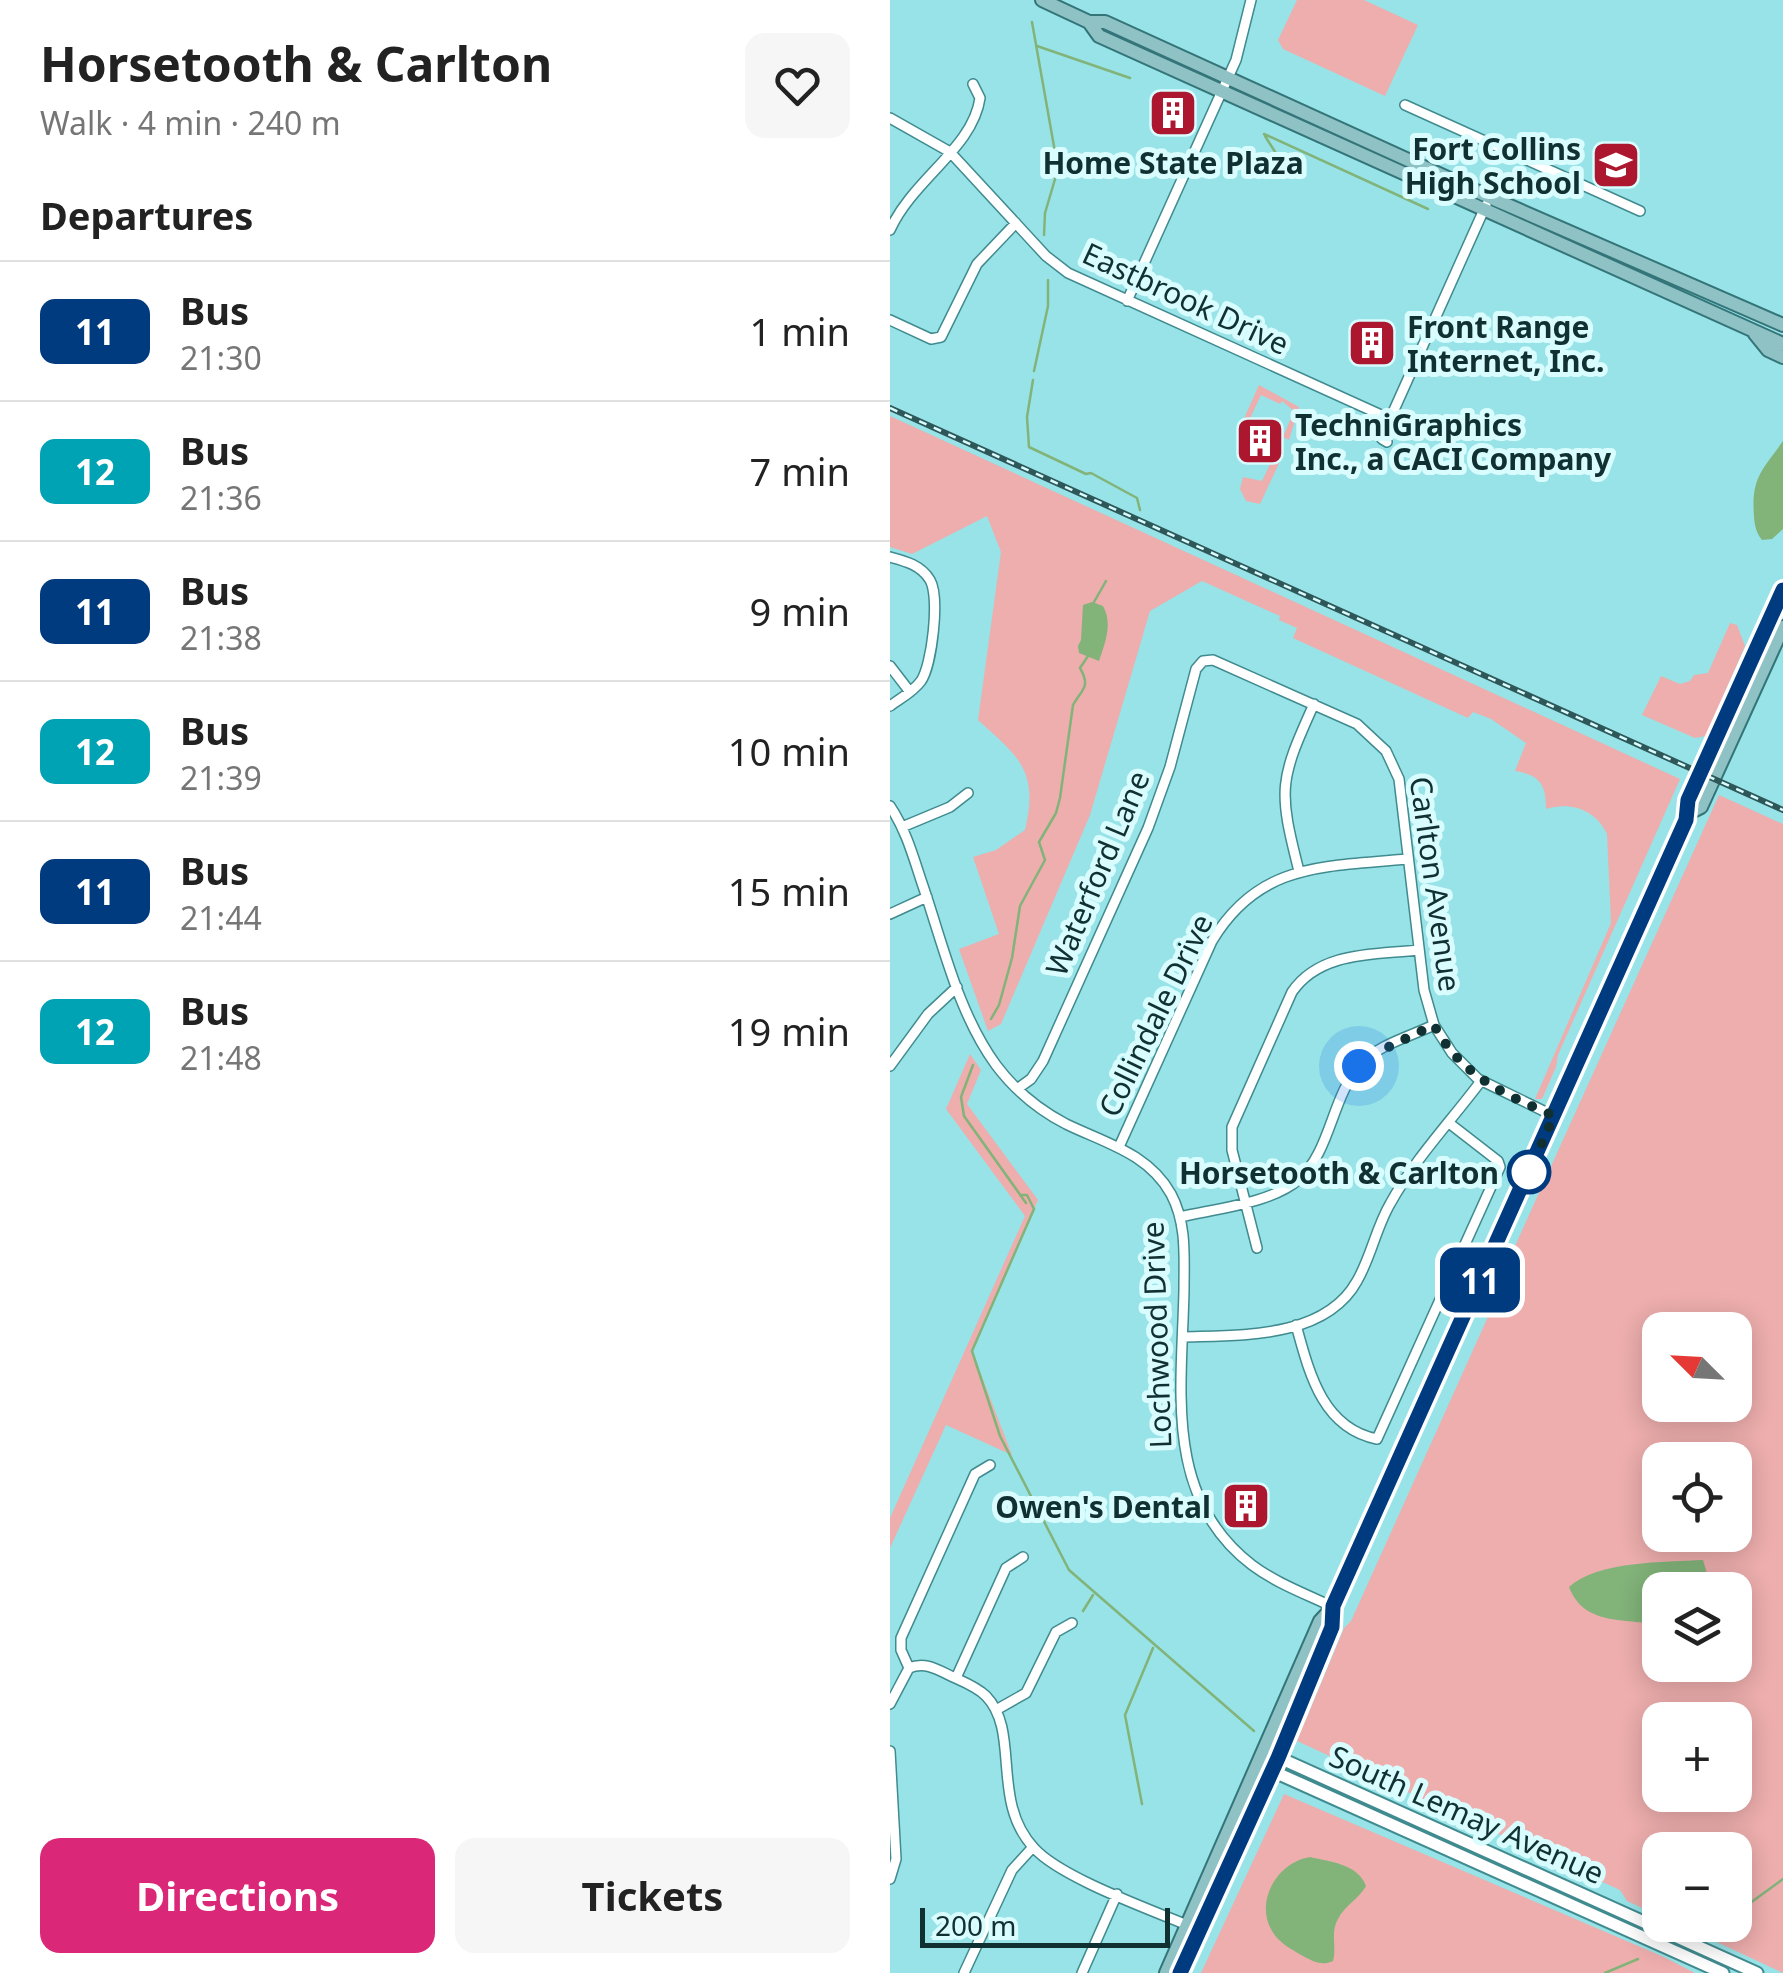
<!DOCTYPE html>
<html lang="en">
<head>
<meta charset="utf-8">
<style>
	body { margin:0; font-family:"Noto Sans",sans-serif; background:#f6f6f6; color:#222; height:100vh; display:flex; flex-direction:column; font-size:38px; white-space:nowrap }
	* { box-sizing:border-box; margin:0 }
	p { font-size:32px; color:#767676 }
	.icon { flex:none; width:55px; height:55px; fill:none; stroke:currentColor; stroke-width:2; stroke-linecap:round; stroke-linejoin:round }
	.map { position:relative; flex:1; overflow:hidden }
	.side { display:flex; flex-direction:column; background:#fff; width:890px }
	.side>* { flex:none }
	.badge { padding:0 20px; border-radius:15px; font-size:35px; line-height:65px }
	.needle { width:65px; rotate:294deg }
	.fabs { position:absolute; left:752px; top:1312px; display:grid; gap:20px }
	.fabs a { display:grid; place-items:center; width:110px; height:110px; border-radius:20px; background:#fff; box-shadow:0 5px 25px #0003; font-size:50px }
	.scale { position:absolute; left:30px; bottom:25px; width:250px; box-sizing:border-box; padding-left:10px; border:5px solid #113032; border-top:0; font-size:28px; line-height:35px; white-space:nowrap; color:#113032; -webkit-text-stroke:8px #d9fcfe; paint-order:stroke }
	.you { position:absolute; width:50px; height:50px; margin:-25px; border:8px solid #fff; border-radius:50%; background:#1a73e8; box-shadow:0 0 0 15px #1a73e833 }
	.map>.badge { position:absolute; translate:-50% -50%; box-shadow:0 0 0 5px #fff }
	h2 { padding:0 40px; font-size:38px; line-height:90px }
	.round { display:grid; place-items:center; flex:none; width:105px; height:105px; border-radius:20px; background:#f6f6f6 }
	.headline { display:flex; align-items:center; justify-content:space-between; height:170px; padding:0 40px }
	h1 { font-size:48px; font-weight:700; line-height:75px }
	.button { display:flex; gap:20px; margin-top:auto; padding:20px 40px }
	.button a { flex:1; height:115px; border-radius:20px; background:#db2777; color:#fff; font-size:40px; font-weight:700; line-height:115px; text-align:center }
	.button a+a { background:#f6f6f6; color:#222 }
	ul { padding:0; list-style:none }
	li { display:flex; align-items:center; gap:30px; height:140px; padding:0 40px; border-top:2px solid #e0e0e0 }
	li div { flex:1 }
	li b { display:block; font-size:38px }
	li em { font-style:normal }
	li .badge { min-width:110px; font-weight:700; text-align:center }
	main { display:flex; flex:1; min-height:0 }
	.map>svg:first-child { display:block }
</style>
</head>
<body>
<main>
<section class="side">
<div class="headline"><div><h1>Horsetooth &amp; Carlton</h1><p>Walk · 4 min · 240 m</p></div><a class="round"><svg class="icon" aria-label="heart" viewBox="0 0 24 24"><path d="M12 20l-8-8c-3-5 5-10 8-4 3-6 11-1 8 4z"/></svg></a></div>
<h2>Departures</h2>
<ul>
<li><span class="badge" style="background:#003b80;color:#fff">11</span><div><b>Bus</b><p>21:30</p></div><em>1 min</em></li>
<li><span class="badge" style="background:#00a3b4;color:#fff">12</span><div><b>Bus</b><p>21:36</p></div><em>7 min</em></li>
<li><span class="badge" style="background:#003b80;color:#fff">11</span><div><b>Bus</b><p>21:38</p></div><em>9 min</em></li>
<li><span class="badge" style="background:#00a3b4;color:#fff">12</span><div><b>Bus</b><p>21:39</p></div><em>10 min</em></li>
<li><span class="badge" style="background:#003b80;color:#fff">11</span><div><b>Bus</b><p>21:44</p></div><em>15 min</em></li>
<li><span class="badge" style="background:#00a3b4;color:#fff">12</span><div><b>Bus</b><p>21:48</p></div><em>19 min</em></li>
</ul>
<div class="button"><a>Directions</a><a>Tickets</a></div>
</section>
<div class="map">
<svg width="893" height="1973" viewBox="0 0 893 1973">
	<rect width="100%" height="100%" fill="#98e3e7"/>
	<!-- green -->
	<path fill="#edaead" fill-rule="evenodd" d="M407 0H474L528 25 495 96 393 49 388 40Z
		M369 385 409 407 399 440 393 437 404 411 392 401 390 404 371 395 357 425 352 423Z
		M0 416 790 779 668 1055 666 1067 652 1099H645L721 923 717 834C706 810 681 801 656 809 656 784 650 775 625 771L636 743 601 719 583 712 578 718 403 638 407 628 389 620 390 616 312 581 260 611 200 815 111 1024 98 1031 69 949 109 934 83 857 106 850 135 830C149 771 129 757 88 720L111 552 97 516 22 554 0 547Z
		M385 454 392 457 370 504 356 501 350 489 353 477 372 481Z
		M840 623 847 625 855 646 816 736 805 738 752 715 771 676 790 684 800 681 804 675 818 673Z
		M829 795 893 824V1973L790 1925H845V1850H770V1916L737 1901 730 1890 407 1741 454 1628 461 1621 615 1279 620 1257ZM770 1330H845V1405H770ZM770 1460H845V1535H770ZM770 1590H845V1665H770ZM770 1720H845V1795H770Z
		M80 1054 91 1070 77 1104 148 1200 82 1351 122 1455 56 1425 0 1548V1518L135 1216 56 1109Z
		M394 1794 774 1957 805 1973H311Z"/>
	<!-- water -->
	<path fill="#82b379" d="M893 441V529L882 539 872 540C866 532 865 527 864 517 861 477 872 471 893 441Z
		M202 602 213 606C223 624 215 643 209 661L189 653 188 646 191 640 193 605Z
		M813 1560 822 1590H770V1625C734 1618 694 1626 679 1587 707 1561 776 1562 813 1560Z
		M420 1857C441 1862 468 1864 476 1886 469 1899 454 1906 448 1919 440 1932 447 1947 443 1961 432 1966 424 1962 413 1956 401 1949 389 1943 382 1931 364 1901 388 1862 420 1857Z"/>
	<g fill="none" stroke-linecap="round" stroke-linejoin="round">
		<!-- stream -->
		<path stroke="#82b379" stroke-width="2.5" d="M142 22 168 169 155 213 154 235
			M147 46 240 78
			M374 134 538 209
			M375 136 387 155
			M144 371 158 306V280
			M143 380 137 417 139 447 196 474 201 473 247 498 250 510
			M204 602 216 581
			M101 1019 109 1005 122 958 130 906 155 860 149 842 166 813 170 798 183 705C192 689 201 687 190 668L198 656
			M83 1065 71 1097 74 1116 136 1203
			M130 1195H137L144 1209 82 1351 110 1436 179 1570 364 1731
			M193 1611 203 1595
			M252 1804 235 1715 263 1648
			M845 1914 893 1879
			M715 1973 748 1959"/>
		<!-- minor casing -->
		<g stroke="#408b8f" stroke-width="12">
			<path id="minor" d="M515 105 750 211
				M0 118 60 152 156 256 178 273 500 419
				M0 230C23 179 83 148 90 98L83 84
				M237 301 346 60 361 0
				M0 320 41 339 51 337 87 264 126 223
				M497 442 492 439 500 419 596 205
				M0 557C15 561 31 565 40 580 50 597 42 665 31 681 23 692 11 698 0 706
				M0 666 20 692
				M0 806C16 830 23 856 32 883 53 944 68 1013 106 1065 124 1089 149 1110 176 1124 215 1143 258 1153 281 1194 297 1224 294 1257 294 1290 292 1389 273 1497 362 1565 386 1583 416 1594 443 1607
				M12 827 60 807 78 793
				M409 871C388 789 389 781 424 704
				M0 914 37 897
				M0 1066 38 1014 67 987
				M127 1089 141 1079 153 1061 258 828 280 767 306 669 313 661 323 660 467 724 496 751 509 779 534 990 544 1025 562 1053 588 1079 664 1116
				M229 1147 322 941C369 862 435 867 517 859
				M290 1217C324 1209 382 1203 408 1180 441 1152 441 1098 470 1065 487 1045 521 1036 544 1025
				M367 1248 342 1150V1127L402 992C430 951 484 955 528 950
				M406 1325C419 1372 432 1428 487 1439L610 1167 608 1161 559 1123
				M293 1337C350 1335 435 1339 467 1281 481 1257 486 1228 500 1204 524 1160 561 1121 591 1081
				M19 1668C36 1661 48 1670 63 1677 74 1682 87 1687 96 1696 131 1732 100 1801 144 1848 171 1878 262 1910 302 1927
				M19 1668 11 1650V1638L85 1474 100 1465
				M66 1678 116 1568 133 1557
				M0 1704 19 1668
				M106 1710 136 1693 166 1632 182 1623
				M0 1751 6 1859 0 1879
				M74 1973 122 1870 143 1847
				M192 1973 227 1894"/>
		</g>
		<!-- secondary casing -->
		<g stroke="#408b8f" stroke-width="15">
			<path id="secondary" d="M383 1755 867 1973
				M369 1765 833 1973"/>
		</g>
		<!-- primary casing -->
		<g stroke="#337579" stroke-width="16">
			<path id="primary" d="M152 0 199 22H215L606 200 893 325
				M199 22 209 36 893 344
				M865 334 878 350 893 357
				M799 813 811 807 893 627
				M276 1973 430 1621 443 1607 459 1572 796 820 799 813 798 801 893 589
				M290 1973 388 1758 442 1627 443 1607"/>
		</g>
		<!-- minor -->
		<use href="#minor" stroke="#fff" stroke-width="9"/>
		<!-- secondary -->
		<use href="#secondary" stroke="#fff" stroke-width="11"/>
		<!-- primary -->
		<use href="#primary" stroke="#8fc2c5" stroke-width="12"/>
		<!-- rail casing -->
		<g stroke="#2e5759" stroke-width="6">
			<path id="rail" d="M0 408 893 810"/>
		</g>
		<!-- rail -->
		<use href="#rail" stroke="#d9fcfe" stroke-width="2.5" stroke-dasharray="8" stroke-linecap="butt"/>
	</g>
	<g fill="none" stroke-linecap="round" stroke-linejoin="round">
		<!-- line casing -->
		<g stroke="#fff" stroke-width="22">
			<path id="line" d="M290 1973 388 1758 442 1627 443 1606 796 820 798 800 893 590"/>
		</g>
		<!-- line -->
		<use href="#line" stroke="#003b80" stroke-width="15"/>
		<!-- walk -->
		<path stroke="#113032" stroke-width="10" stroke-dasharray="0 18" d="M469 1066 484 1054 544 1025C571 1076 614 1094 664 1116L639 1172"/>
	</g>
	<!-- icons -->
	<defs>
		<g id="building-square" transform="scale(2.5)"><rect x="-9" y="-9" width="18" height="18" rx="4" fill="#ac172f" stroke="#d9fcfe"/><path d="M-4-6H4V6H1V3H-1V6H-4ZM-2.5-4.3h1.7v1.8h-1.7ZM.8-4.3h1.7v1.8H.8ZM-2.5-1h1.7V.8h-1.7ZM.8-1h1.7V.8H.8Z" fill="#fff"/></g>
		<g id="school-square" transform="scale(2.5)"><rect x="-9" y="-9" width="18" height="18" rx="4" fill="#ac172f" stroke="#d9fcfe"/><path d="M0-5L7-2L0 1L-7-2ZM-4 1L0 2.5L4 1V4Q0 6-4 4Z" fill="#fff"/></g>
	</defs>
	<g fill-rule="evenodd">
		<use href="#building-square" x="283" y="113"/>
		<use href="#school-square" x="726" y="165"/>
		<use href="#building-square" x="482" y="343"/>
		<use href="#building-square" x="370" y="441"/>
		<use href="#building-square" x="356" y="1506"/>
	</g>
	<!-- markers -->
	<circle fill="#fff" stroke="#003b80" stroke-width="5" cx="639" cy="1172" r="20"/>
	<g text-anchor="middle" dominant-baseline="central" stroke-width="10" stroke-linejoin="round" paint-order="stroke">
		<!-- poi labels -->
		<g font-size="30" font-weight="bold" fill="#113032" stroke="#d9fcfe" text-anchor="end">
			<text x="691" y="148">Fort Collins<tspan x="691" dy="34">High School</tspan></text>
			<text x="283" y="162" text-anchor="middle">Home State Plaza</text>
			<text x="517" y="326" text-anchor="start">Front Range<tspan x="517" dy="34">Internet, Inc.</tspan></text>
			<text x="405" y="424" text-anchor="start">TechniGraphics<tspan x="405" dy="34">Inc., a CACI Company</tspan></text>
			<text x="321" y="1506">Owen's Dental</text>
		</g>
		<!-- street labels -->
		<g font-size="30" fill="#113032" stroke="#d9fcfe">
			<text transform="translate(296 298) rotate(25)">Eastbrook Drive</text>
			<text transform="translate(207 873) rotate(-67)">Waterford Lane</text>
			<text transform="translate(546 884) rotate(82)">Carlton Avenue</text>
			<text transform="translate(265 1015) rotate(-64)">Collindale Drive</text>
			<text transform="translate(266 1335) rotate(-92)">Lochwood Drive</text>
			<text transform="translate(577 1814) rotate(24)">South Lemay Avenue</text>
		</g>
		<!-- stop labels -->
		<g font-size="30" font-weight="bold" fill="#113032" stroke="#d9fcfe" text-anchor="end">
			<text x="609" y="1172">Horsetooth &amp; Carlton</text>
		</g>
	</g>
</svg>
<div class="fabs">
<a><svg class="needle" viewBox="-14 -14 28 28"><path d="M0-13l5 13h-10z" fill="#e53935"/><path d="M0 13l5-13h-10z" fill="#767676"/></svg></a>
<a><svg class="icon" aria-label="locate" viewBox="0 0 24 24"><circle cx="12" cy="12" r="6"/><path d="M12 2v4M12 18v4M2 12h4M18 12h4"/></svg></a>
<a><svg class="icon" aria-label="layers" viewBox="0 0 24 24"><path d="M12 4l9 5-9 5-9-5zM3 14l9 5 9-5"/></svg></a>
<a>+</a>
<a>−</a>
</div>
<div class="scale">200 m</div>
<div class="you" style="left:469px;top:1066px"></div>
<b class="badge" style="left:590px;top:1280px;background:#003b80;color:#fff">11</b>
</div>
</main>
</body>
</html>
